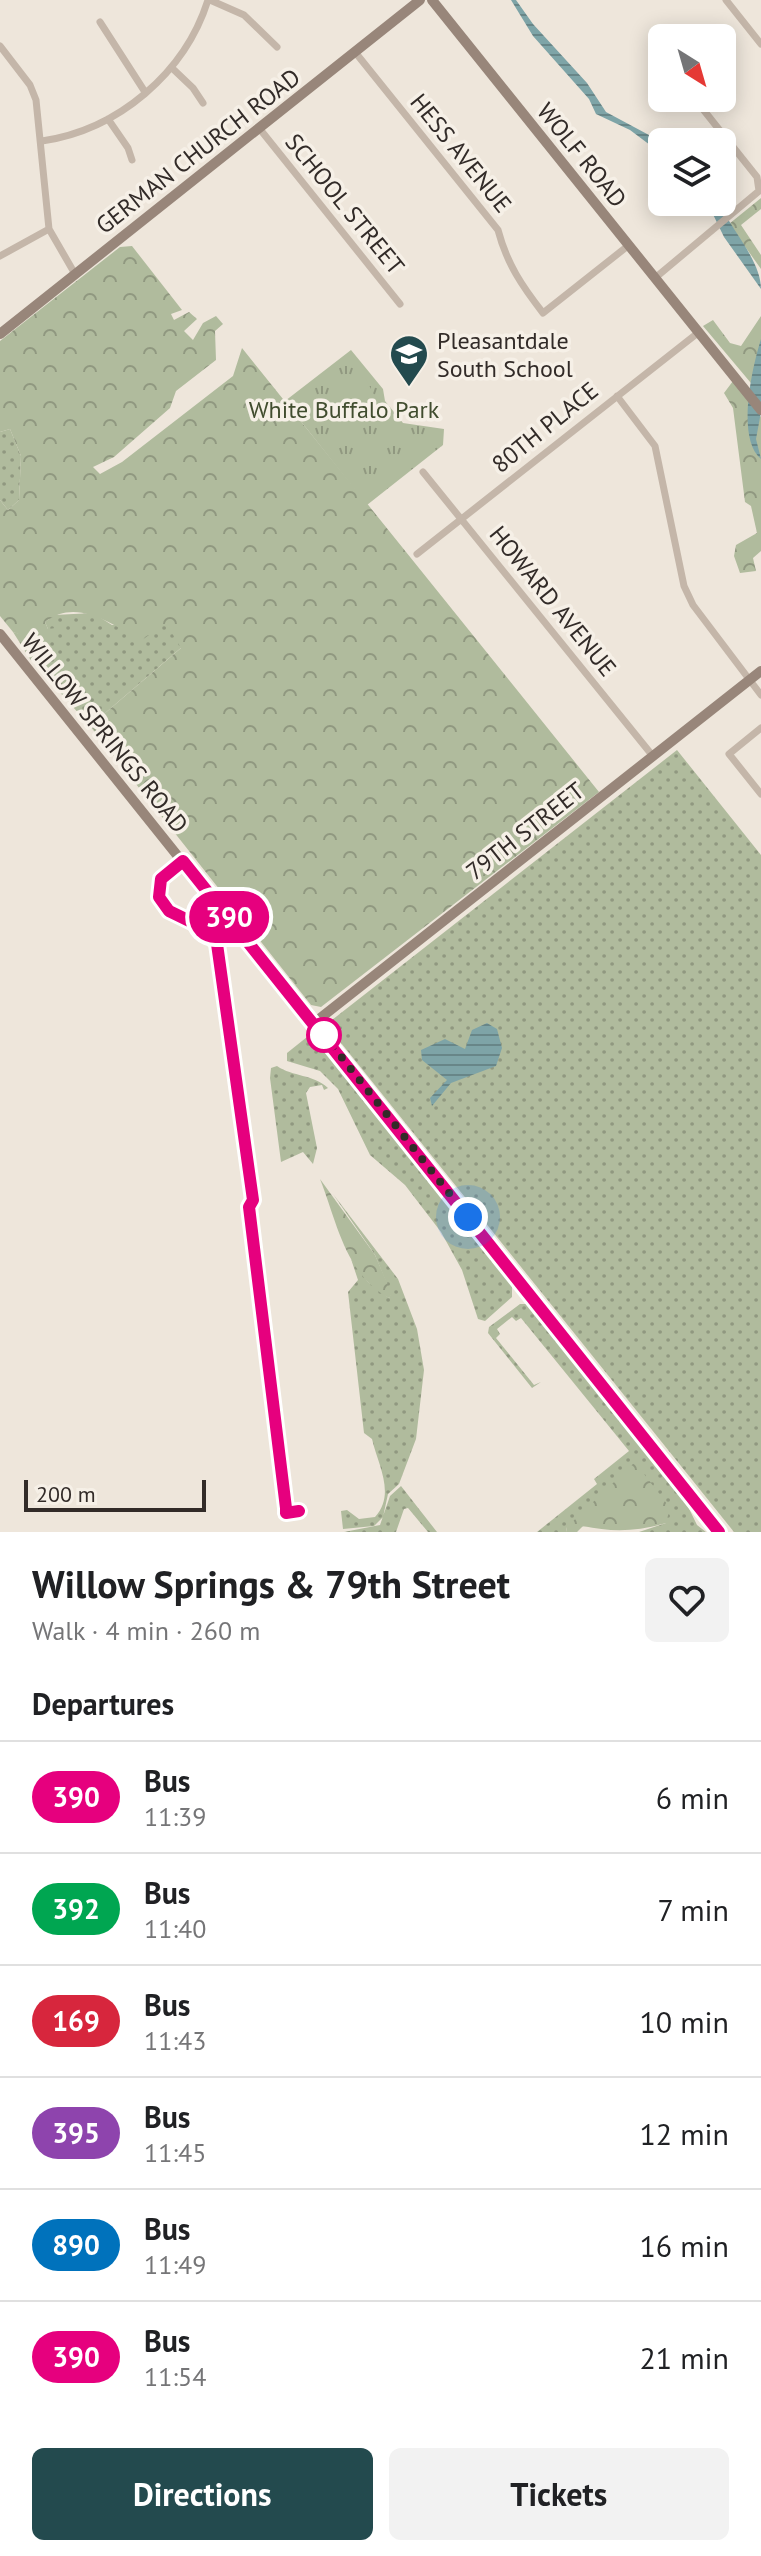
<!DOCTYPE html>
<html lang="en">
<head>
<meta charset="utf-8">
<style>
	body { margin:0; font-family:"PT Sans",sans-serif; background:#f2f2f2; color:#202124; height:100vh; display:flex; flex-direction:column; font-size:30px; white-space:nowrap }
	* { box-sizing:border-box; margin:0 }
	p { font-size:26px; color:#757577 }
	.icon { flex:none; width:44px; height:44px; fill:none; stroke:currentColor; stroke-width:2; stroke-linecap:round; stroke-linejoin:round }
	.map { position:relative; height:1532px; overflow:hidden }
	.drawer { display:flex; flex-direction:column; background:#fff; flex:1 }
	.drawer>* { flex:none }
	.badge { padding:0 16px; border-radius:26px; font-size:28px; line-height:52px }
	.needle { width:52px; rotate:143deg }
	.tools { position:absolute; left:648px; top:24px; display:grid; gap:16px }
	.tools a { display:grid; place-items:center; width:88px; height:88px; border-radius:12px; background:#fff; box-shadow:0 4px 20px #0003; font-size:40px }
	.scale { position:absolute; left:24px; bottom:20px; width:182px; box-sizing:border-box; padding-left:8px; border:4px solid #322b28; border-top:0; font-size:22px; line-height:28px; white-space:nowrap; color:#322b28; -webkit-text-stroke:6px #f6f0e7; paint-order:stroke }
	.you { position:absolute; width:40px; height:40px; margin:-20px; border:6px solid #fff; border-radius:50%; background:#1a73e8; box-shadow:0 0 0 12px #1a73e833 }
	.map>.badge { position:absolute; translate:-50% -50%; box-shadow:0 0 0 4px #fff }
	h2 { padding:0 32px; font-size:30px; line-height:72px }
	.round { display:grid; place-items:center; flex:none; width:84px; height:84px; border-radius:12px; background:#f2f2f2 }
	.summary { display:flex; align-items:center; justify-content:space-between; height:136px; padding:0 32px }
	h1 { font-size:38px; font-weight:700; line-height:60px }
	.cta { display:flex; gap:16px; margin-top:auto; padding:16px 32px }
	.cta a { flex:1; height:92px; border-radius:12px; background:#234a4e; color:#fff; font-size:32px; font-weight:700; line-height:92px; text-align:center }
	.cta a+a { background:#f2f2f2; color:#202124 }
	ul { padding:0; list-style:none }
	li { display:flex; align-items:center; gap:24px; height:112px; padding:0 32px; border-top:2px solid #e0e0e0 }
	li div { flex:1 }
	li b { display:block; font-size:30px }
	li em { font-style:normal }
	li .badge { min-width:88px; font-weight:700; text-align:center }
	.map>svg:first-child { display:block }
</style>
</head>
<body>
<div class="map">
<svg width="761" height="1532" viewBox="0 0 761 1532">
	<defs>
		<pattern id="grass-dots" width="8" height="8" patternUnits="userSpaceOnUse" patternTransform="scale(2)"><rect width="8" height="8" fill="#b0bb9d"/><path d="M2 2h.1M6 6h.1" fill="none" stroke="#909880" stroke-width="1.8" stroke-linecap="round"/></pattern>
		<pattern id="forest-crowns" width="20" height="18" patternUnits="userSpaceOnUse" patternTransform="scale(2)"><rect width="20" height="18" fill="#b0bb9d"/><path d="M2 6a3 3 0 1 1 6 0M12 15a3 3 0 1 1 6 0" fill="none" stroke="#909880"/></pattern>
		<pattern id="park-tufts" width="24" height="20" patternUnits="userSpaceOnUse" patternTransform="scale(2)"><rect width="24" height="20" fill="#b0bb9d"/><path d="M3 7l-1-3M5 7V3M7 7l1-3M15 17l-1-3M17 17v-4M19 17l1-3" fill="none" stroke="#909880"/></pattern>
		<pattern id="water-rules" width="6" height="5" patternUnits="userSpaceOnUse" patternTransform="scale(2)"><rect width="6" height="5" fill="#7ea4a7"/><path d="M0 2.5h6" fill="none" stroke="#688688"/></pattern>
	</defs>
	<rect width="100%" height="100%" fill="#eee6db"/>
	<!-- grass -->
	<path fill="url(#grass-dots)" d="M10 429 21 456 19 500 8 510 0 500V432Z
		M93 613 112 625 166 622 182 647 90 726 30 659 13 632 24 635 48 629 45 622 54 615Z
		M677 750 761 855V1532H734L329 1028 332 1020Z
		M307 1037 324 1046 512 1282V1297L485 1321 478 1319 462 1270 441 1232 405 1185 370 1155 338 1089 320 1071 287 1061V1053Z
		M277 1066C293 1077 313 1074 328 1088L324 1090 322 1085 310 1087 306 1093 317 1148 313 1164 303 1152 281 1162 270 1078 271 1068Z
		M333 1194 398 1279 417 1329 424 1370 416 1439 399 1484 388 1494 383 1517 374 1526 343 1529 341 1511 347 1510 359 1519 375 1517C396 1494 378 1465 372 1439L364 1433 348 1292 358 1280 351 1259 368 1282 389 1298 391 1294 375 1255Z
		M520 1304H531L679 1488 697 1525 706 1532H639L666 1523 567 1527 566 1532H537L597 1484 594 1479 629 1451 521 1318 516 1321 512 1317 497 1329 500 1334 496 1338 534 1385 541 1382 532 1388 488 1333 489 1327Z
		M401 1486 437 1532H428L408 1508 404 1509 396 1532H344L380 1525 390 1496Z"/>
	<!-- forest -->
	<path fill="url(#forest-crowns)" d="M761 198V209L741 225 761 255V269L729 224Z
		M132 246 182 310 171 314 174 320 189 312 197 319 184 331 193 340 203 323 216 316 223 324 215 331 216 360 176 391 170 408 114 457 93 467 100 474 122 462 233 376 242 348 599 792 321 1007 311 1005 90 726 181 648 166 623 142 640C112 625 77 597 45 622L48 629 56 628 58 633 32 651 24 636 13 632 0 616V500L8 510 19 500 21 456 10 429 0 432V341L120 247Z
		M761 316V395L703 326 713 320 730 343 741 346Z
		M733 381 761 417V551L753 558 756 571 740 573 734 556 736 545 757 533 751 506 745 502 733 408 724 393Z
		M320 1179 375 1255 392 1294 389 1298C345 1274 337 1222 320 1179Z
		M635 1462 670 1508 666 1523C636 1532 611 1532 583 1526L577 1532H566L567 1527Z"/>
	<!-- park -->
	<path fill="url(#park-tufts)" d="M351 350 383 389 385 401 403 423 444 429 443 445 367 505 285 401Z"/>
	<!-- garden -->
	<path fill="#b0bb9d" d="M360 377 366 379 377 401 365 413H354L343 398 344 391Z"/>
	<!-- water -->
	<path fill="url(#water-rules)" d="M511 0H516L533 24 587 83 606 112 662 142V154L630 130 596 114 589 99 533 36Z
		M707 202 719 203C731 229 761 261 761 289L724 237Z
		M761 339V412L756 439 761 459C736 438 752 368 761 339Z
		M487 1023 497 1029 502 1048 496 1066 451 1083 432 1106 430 1098 447 1080 422 1060 421 1050 445 1039 465 1049 472 1030Z"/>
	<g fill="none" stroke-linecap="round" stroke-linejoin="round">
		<!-- street -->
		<path stroke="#c4b6a9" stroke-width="7" d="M210 0 244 15 277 47
			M726 0 761 44
			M100 22 145 92
			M0 46 30 85 36 100 49 229 75 274
			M355 52 498 230C507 264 522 286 543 313L629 245
			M172 68 193 88 203 103
			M108 119 128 148 132 160
			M259 128 400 304
			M42 141C118 130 185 73 208 0
			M0 256 49 229
			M655 278 759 191 757 177 694 98
			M617 396 655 446 684 586 693 605 761 695
			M423 472 652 755
			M417 554 699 332
			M761 728 729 754 761 794"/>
		<!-- secondary -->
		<path stroke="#98867a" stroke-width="10" d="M432 0 761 410
			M0 334 420 0
			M0 634 719 1532
			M314 1023 761 671"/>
	</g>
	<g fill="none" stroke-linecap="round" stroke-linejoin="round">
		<!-- line casing -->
		<g stroke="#fff" stroke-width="18">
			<path id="line" d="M299 1511 286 1513V1508L249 1207 253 1200 217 944 206 929 169 911 159 897 161 879 183 861 719 1532"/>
		</g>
		<!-- line -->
		<use href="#line" stroke="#e6007e" stroke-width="12"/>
		<!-- walk -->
		<path stroke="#322b28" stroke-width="8" stroke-dasharray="0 14.4" d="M324 1035 468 1217"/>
	</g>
	<!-- icons -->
	<defs>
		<g id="school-pin" transform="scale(2)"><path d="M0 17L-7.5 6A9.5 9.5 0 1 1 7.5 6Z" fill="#234a4e" stroke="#f6f0e7"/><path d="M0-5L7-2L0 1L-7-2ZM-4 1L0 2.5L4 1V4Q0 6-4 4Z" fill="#fff"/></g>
	</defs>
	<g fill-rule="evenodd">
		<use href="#school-pin" x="409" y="354"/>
	</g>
	<!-- markers -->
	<circle fill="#fff" stroke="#e6007e" stroke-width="4" cx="324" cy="1035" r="16"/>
	<g text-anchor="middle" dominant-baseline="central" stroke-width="7" stroke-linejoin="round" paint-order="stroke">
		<!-- street labels -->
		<g font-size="24" fill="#322b28" stroke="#f6f0e7">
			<text transform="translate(198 151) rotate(-38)">GERMAN CHURCH ROAD</text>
			<text transform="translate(461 153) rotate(51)">HESS AVENUE</text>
			<text transform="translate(582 155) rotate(51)">WOLF ROAD</text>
			<text transform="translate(345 204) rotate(51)">SCHOOL STREET</text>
			<text transform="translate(545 427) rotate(-39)">80TH PLACE</text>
			<text transform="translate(553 601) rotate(51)">HOWARD AVENUE</text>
			<text transform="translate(105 733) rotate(51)">WILLOW SPRINGS ROAD</text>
			<text transform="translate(525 831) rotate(-38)">79TH STREET</text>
		</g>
		<!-- poi labels -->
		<g font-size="24" fill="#322b28" stroke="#f6f0e7" text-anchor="start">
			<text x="437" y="340">Pleasantdale<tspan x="437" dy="28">South School</tspan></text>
		</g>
		<!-- park labels -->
		<g font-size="24" fill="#414d2f" stroke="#f6f0e7">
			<text x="344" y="409">White Buffalo Park</text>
		</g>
	</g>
</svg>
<div class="tools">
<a><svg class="needle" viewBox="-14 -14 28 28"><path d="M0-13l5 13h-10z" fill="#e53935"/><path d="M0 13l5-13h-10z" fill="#757577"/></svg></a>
<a><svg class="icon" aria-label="layers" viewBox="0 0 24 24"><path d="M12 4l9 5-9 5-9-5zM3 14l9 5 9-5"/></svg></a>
</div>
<div class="scale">200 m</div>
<div class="you" style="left:468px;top:1217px"></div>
<b class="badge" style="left:229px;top:917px;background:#e6007e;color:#fff">390</b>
</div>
<section class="drawer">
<div class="summary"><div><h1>Willow Springs &amp; 79th Street</h1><p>Walk · 4 min · 260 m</p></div><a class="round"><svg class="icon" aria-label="heart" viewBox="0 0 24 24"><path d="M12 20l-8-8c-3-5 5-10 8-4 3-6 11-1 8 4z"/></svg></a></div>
<h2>Departures</h2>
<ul>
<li><span class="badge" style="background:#e6007e;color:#fff">390</span><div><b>Bus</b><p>11:39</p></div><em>6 min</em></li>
<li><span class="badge" style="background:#00a651;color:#fff">392</span><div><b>Bus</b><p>11:40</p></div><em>7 min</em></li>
<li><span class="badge" style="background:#d7263d;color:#fff">169</span><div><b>Bus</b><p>11:43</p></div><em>10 min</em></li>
<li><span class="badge" style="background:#8e44ad;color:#fff">395</span><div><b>Bus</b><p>11:45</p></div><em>12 min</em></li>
<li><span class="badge" style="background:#0072bc;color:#fff">890</span><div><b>Bus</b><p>11:49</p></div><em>16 min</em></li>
<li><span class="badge" style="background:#e6007e;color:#fff">390</span><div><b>Bus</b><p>11:54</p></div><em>21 min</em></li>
</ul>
<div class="cta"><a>Directions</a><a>Tickets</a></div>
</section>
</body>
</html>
